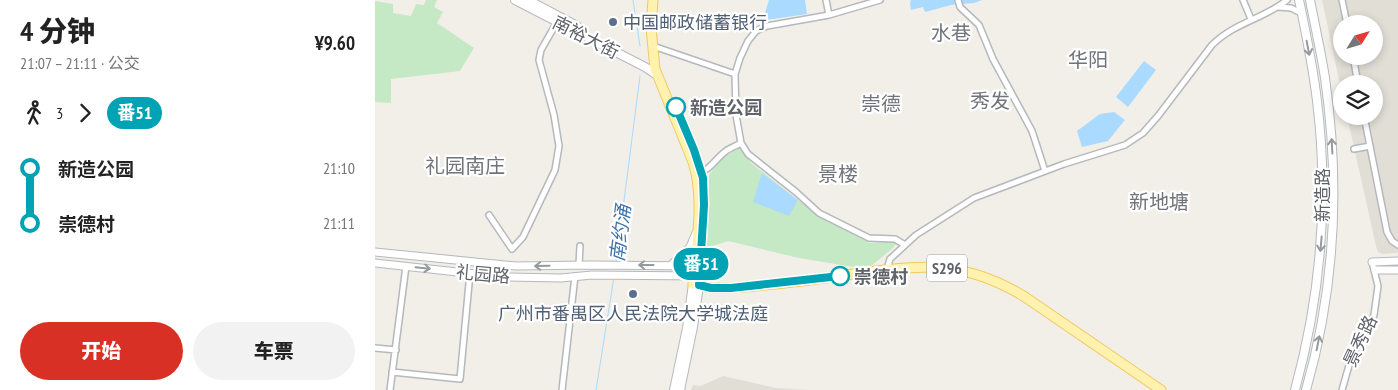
<!DOCTYPE html>
<html lang="zh">
<head>
<meta charset="utf-8">
<style>
	body { margin:0; font-family:"PT Sans Narrow","Noto Sans SC",sans-serif; background:#f2f2f2; color:#222; height:100vh; display:flex; flex-direction:column; font-size:19px; white-space:nowrap }
	* { box-sizing:border-box; margin:0 }
	p { font-size:16px; color:#767676 }
	.icon { flex:none; width:28px; height:28px; fill:none; stroke:currentColor; stroke-width:2; stroke-linecap:round; stroke-linejoin:round }
	.map { position:relative; flex:1; overflow:hidden }
	.panel { display:flex; flex-direction:column; background:#fff; width:375px }
	.panel>* { flex:none }
	.badge { padding:0 10px; border-radius:16px; font-size:18px; line-height:32px }
	.needle { width:32px; rotate:53deg }
	.tools { position:absolute; left:958px; top:15px; display:grid; gap:10px }
	.tools a { display:grid; place-items:center; width:50px; height:50px; border-radius:50%; background:#fff; box-shadow:0 2px 8px #0003; font-size:25px }
	.map>.badge { position:absolute; translate:-50% -50%; box-shadow:0 0 0 2px #fff }
	.legs { display:flex; align-items:center; gap:8px; height:55px; padding:0 20px; font-size:16px }
	.legs p { margin-inline-start:auto }
	.headline { display:flex; align-items:center; justify-content:space-between; height:85px; padding:0 20px }
	h1 { font-size:28px; font-weight:800; line-height:38px }
	.primary-button { display:flex; gap:10px; margin-top:auto; padding:10px 20px }
	.primary-button a { flex:1; height:58px; border-radius:30px; background:#d93025; color:#fff; font-size:20px; font-weight:800; line-height:58px; text-align:center }
	.primary-button a+a { background:#f2f2f2; color:#222 }
	ul { padding:0 20px; list-style:none }
	li { display:flex; align-items:center; gap:18px; height:55px; font-size:19px }
	li i { display:grid; place-items:center; width:8px; height:100%; margin:0 6px; background:currentColor }
	li i::after { content:''; width:12px; height:12px; margin:-6px; border:4px solid; border-radius:50%; background:#fff }
	li p { margin-inline-start:auto }
	li:first-child i { background:linear-gradient(#0000 50%,currentColor 0) }
	li:last-child i { background:linear-gradient(currentColor 50%,#0000 0) }
	main { display:flex; flex:1; min-height:0 }
	.map>svg:first-child { display:block }
</style>
</head>
<body>
<main>
<section class="panel">
<div class="headline"><div><h1>4 分钟</h1><p>21:07 – 21:11 · 公交</p></div><b>¥9.60</b></div>
<div class="legs"><svg class="icon" aria-label="walk" viewBox="0 0 24 24"><circle cx="13" cy="4" r="2"/><path d="M13 8l-2 6 4 7M11 14l-3 7M7 12l3-4h3l4 4"/></svg>3<svg class="icon" aria-label="forward" viewBox="0 0 24 24"><path d="M9 5l7 7-7 7"/></svg><b class="badge" style="background:#00a3b4;color:#fff">番51</b></div>
<ul>
<li><i style="color:#00a3b4"></i><b>新造公园</b><p>21:10</p></li>
<li><i style="color:#00a3b4"></i><b>崇德村</b><p>21:11</p></li>
</ul>
<div class="primary-button"><a>开始</a><a>车票</a></div>
</section>
<div class="map">
<svg width="1023" height="390" viewBox="0 0 1023 390">
	<rect width="100%" height="100%" fill="#f1efe8"/>
	<!-- education -->
	<path fill="#e1ded6" fill-rule="evenodd" d="M947 0H1023V253L1007 254 1003 252 1001 246 972 116H999V84H966V89ZM966 24H999V56H966Z
		M348 376 401 388 435 390H316L318 385 326 386Z"/>
	<!-- green -->
	<path fill="#c5e8c5" d="M51 0H62L59 7 68 12 62 23 99 48 85 71 16 79V103L0 102V1L18 4V13L36 16 41 4 49 5Z
		M364 147 376 163 442 215 495 243 523 241 518 248 496 266 485 268 424 258 353 241 329 249 334 175 344 161Z"/>
	<!-- water -->
	<path fill="#aadaff" d="M394 0H430L432 14 391 20 389 16Z
		M536 0H607L599 3 576 5 550 12 548 7 536 10 535 3Z
		M769 61 781 70 753 107 741 97Z
		M739 112 750 120 733 141 707 147 702 131 725 114Z
		M387 173 423 200 414 216 378 202Z"/>
	<g fill="none" stroke-linecap="round" stroke-linejoin="round">
		<!-- stream -->
		<path stroke="#aadaff" stroke-width="1" d="M258 0 265 46
			M241 263 265 76
			M221 390 239 277"/>
		<!-- minor casing -->
		<g stroke="#b5b8bc" stroke-width="8">
			<path id="minor" d="M451 0 454 15
				M505 0 454 15 392 26 381 31 373 41 365 58 360 74 361 115 366 143 373 154 421 192 444 213 494 238 520 239 530 245
				M583 0 585 7 604 25 618 59 657 131 670 171
				M868 0 876 19
				M967 0 972 24
				M903 7 916 8 926 13
				M278 46 360 74
				M978 56 983 84
				M989 116 1012 232 1017 241 1023 245
				M979 149 995 146
				M322 173C335 171 340 159 351 151 355 148 361 146 366 143
				M114 215 137 249 148 237 180 170 184 146 179 115 164 60 166 50 182 22
				M204 265 205 246
				M512 269 515 259 541 235 599 198 689 164 750 145 768 133 783 116 837 45C860 22 889 19 912 0
				M0 348 21 350
				M17 372 85 379 95 273
				M15 390 31 266
				M187 390 200 276
				M967 390 977 355 992 330 999 315 1003 286 997 262"/>
		</g>
		<!-- tertiary casing -->
		<g stroke="#b5b8bc" stroke-width="9">
			<path id="tertiary" d="M0 252 141 266 216 265 324 266
				M997 262 1023 261
				M0 263 128 277 186 278 217 275 324 276
				M296 265 315 247 321 233
				M1000 270H1023"/>
		</g>
		<!-- secondary casing -->
		<g stroke="#b6babf" stroke-width="10">
			<path id="secondary" d="M140 0 270 67 282 75
				M153 0 202 26
				M299 390 312 328 318 284
				M305 390 318 327 324 285
				M920 390C946 295 954 198 942 101 938 67 931 33 924 0
				M931 390C960 289 965 182 950 78 946 52 940 26 935 0"/>
		</g>
		<!-- primary casing -->
		<g stroke="#f2c960" stroke-width="11">
			<path id="primary" d="M278 0 276 28 280 69 318 162C330 198 321 247 318 284L336 288H356C394 285 432 281 470 275 541 266 585 257 650 297L786 390
				M324 285 326 253"/>
		</g>
		<!-- minor -->
		<use href="#minor" stroke="#fff" stroke-width="5"/>
		<!-- tertiary -->
		<use href="#tertiary" stroke="#fff" stroke-width="7"/>
		<!-- secondary -->
		<use href="#secondary" stroke="#fff" stroke-width="8"/>
		<!-- primary -->
		<use href="#primary" stroke="#fff2af" stroke-width="9"/>
	</g>
	<!-- one-way arrows -->
	<defs><path id="oneway-shaft" d="M-6 0H5M1.5-3L5.5 0L1.5 3" fill="none" stroke-width="1.6" stroke-linecap="round" stroke-linejoin="round" transform="scale(1.25)"/></defs>
	<g stroke="#979a9d">
		<use href="#oneway-shaft" transform="translate(933 48) rotate(79)"/>
		<use href="#oneway-shaft" transform="translate(957 146) rotate(-93)"/>
		<use href="#oneway-shaft" transform="translate(946 244) rotate(95)"/>
		<use href="#oneway-shaft" transform="translate(271 265) rotate(180)"/>
		<use href="#oneway-shaft" transform="translate(167 266) rotate(179)"/>
		<use href="#oneway-shaft" transform="translate(48 268) rotate(6)"/>
		<use href="#oneway-shaft" transform="translate(943 343) rotate(-79)"/>
	</g>
	<g fill="none" stroke-linecap="round" stroke-linejoin="round">
		<!-- line-1 casing -->
		<g stroke="#fff" stroke-width="11">
			<path id="line-1" d="M301 107 319 150 328 178 329 205 324 285 336 288H356L465 276"/>
		</g>
		<!-- line-1 -->
		<use href="#line-1" stroke="#00a3b4" stroke-width="8"/>
	</g>
	<!-- markers -->
	<g fill="#5c6f8a" stroke="#fff" stroke-width="2">
		<circle cx="238" cy="22" r="5"/>
		<circle cx="258" cy="294" r="5"/>
	</g>
	<g fill="#fff" stroke="#00a3b4" stroke-width="2.5">
		<circle cx="301" cy="107" r="9"/>
		<circle cx="465" cy="276" r="9"/>
	</g>
	<g text-anchor="middle" dominant-baseline="central" stroke-width="4.5" stroke-linejoin="round" paint-order="stroke">
		<!-- shield labels -->
		<rect fill="#fff" stroke="#8f9295" stroke-width="1" x="552" y="254.5" width="40" height="27" rx="4"/>
		<g font-size="16" font-weight="bold" fill="#5f6368">
			<text x="572" y="268">S296</text>
		</g>
		<!-- service labels -->
		<g font-size="18" fill="#4e5e75" stroke="#fff" text-anchor="start">
			<text x="248" y="22">中国邮政储蓄银行</text>
			<text x="258" y="313" text-anchor="middle">广州市番禺区人民法院大学城法庭</text>
		</g>
		<!-- street labels -->
		<g font-size="18" fill="#5f6368" stroke="#fff">
			<text transform="translate(211 37) rotate(27)">南裕大街</text>
			<text transform="translate(947 195) rotate(-90)">新造路</text>
			<text transform="translate(108 274) rotate(5)">礼园路</text>
			<text transform="translate(985 341) rotate(-65)">景秀路</text>
		</g>
		<!-- stop labels -->
		<g font-size="18" font-weight="bold" fill="#5f6368" stroke="#fff" text-anchor="start">
			<text x="315" y="107">新造公园</text>
			<text x="479" y="276">崇德村</text>
		</g>
		<!-- water labels -->
		<g font-size="19" font-style="italic" fill="#4174aa" stroke="#fff">
			<text transform="translate(245 233) rotate(-83)">南约涌</text>
		</g>
		<!-- quarter labels -->
		<g font-size="20" fill="#70757a" stroke="#fff">
			<text x="576" y="33">水巷</text>
			<text x="713" y="60">华阳</text>
			<text x="615" y="101">秀发</text>
			<text x="506" y="104">崇德</text>
			<text x="90" y="166">礼园南庄</text>
			<text x="463" y="174">景楼</text>
			<text x="784" y="202">新地塘</text>
		</g>
	</g>
</svg>
<div class="tools">
<a><svg class="needle" viewBox="-14 -14 28 28"><path d="M0-13l5 13h-10z" fill="#e53935"/><path d="M0 13l5-13h-10z" fill="#767676"/></svg></a>
<a><svg class="icon" aria-label="layers" viewBox="0 0 24 24"><path d="M12 4l9 5-9 5-9-5zM3 14l9 5 9-5"/></svg></a>
</div>
<b class="badge" style="left:326px;top:264px;background:#00a3b4;color:#fff">番51</b>
</div>
</main>
</body>
</html>
